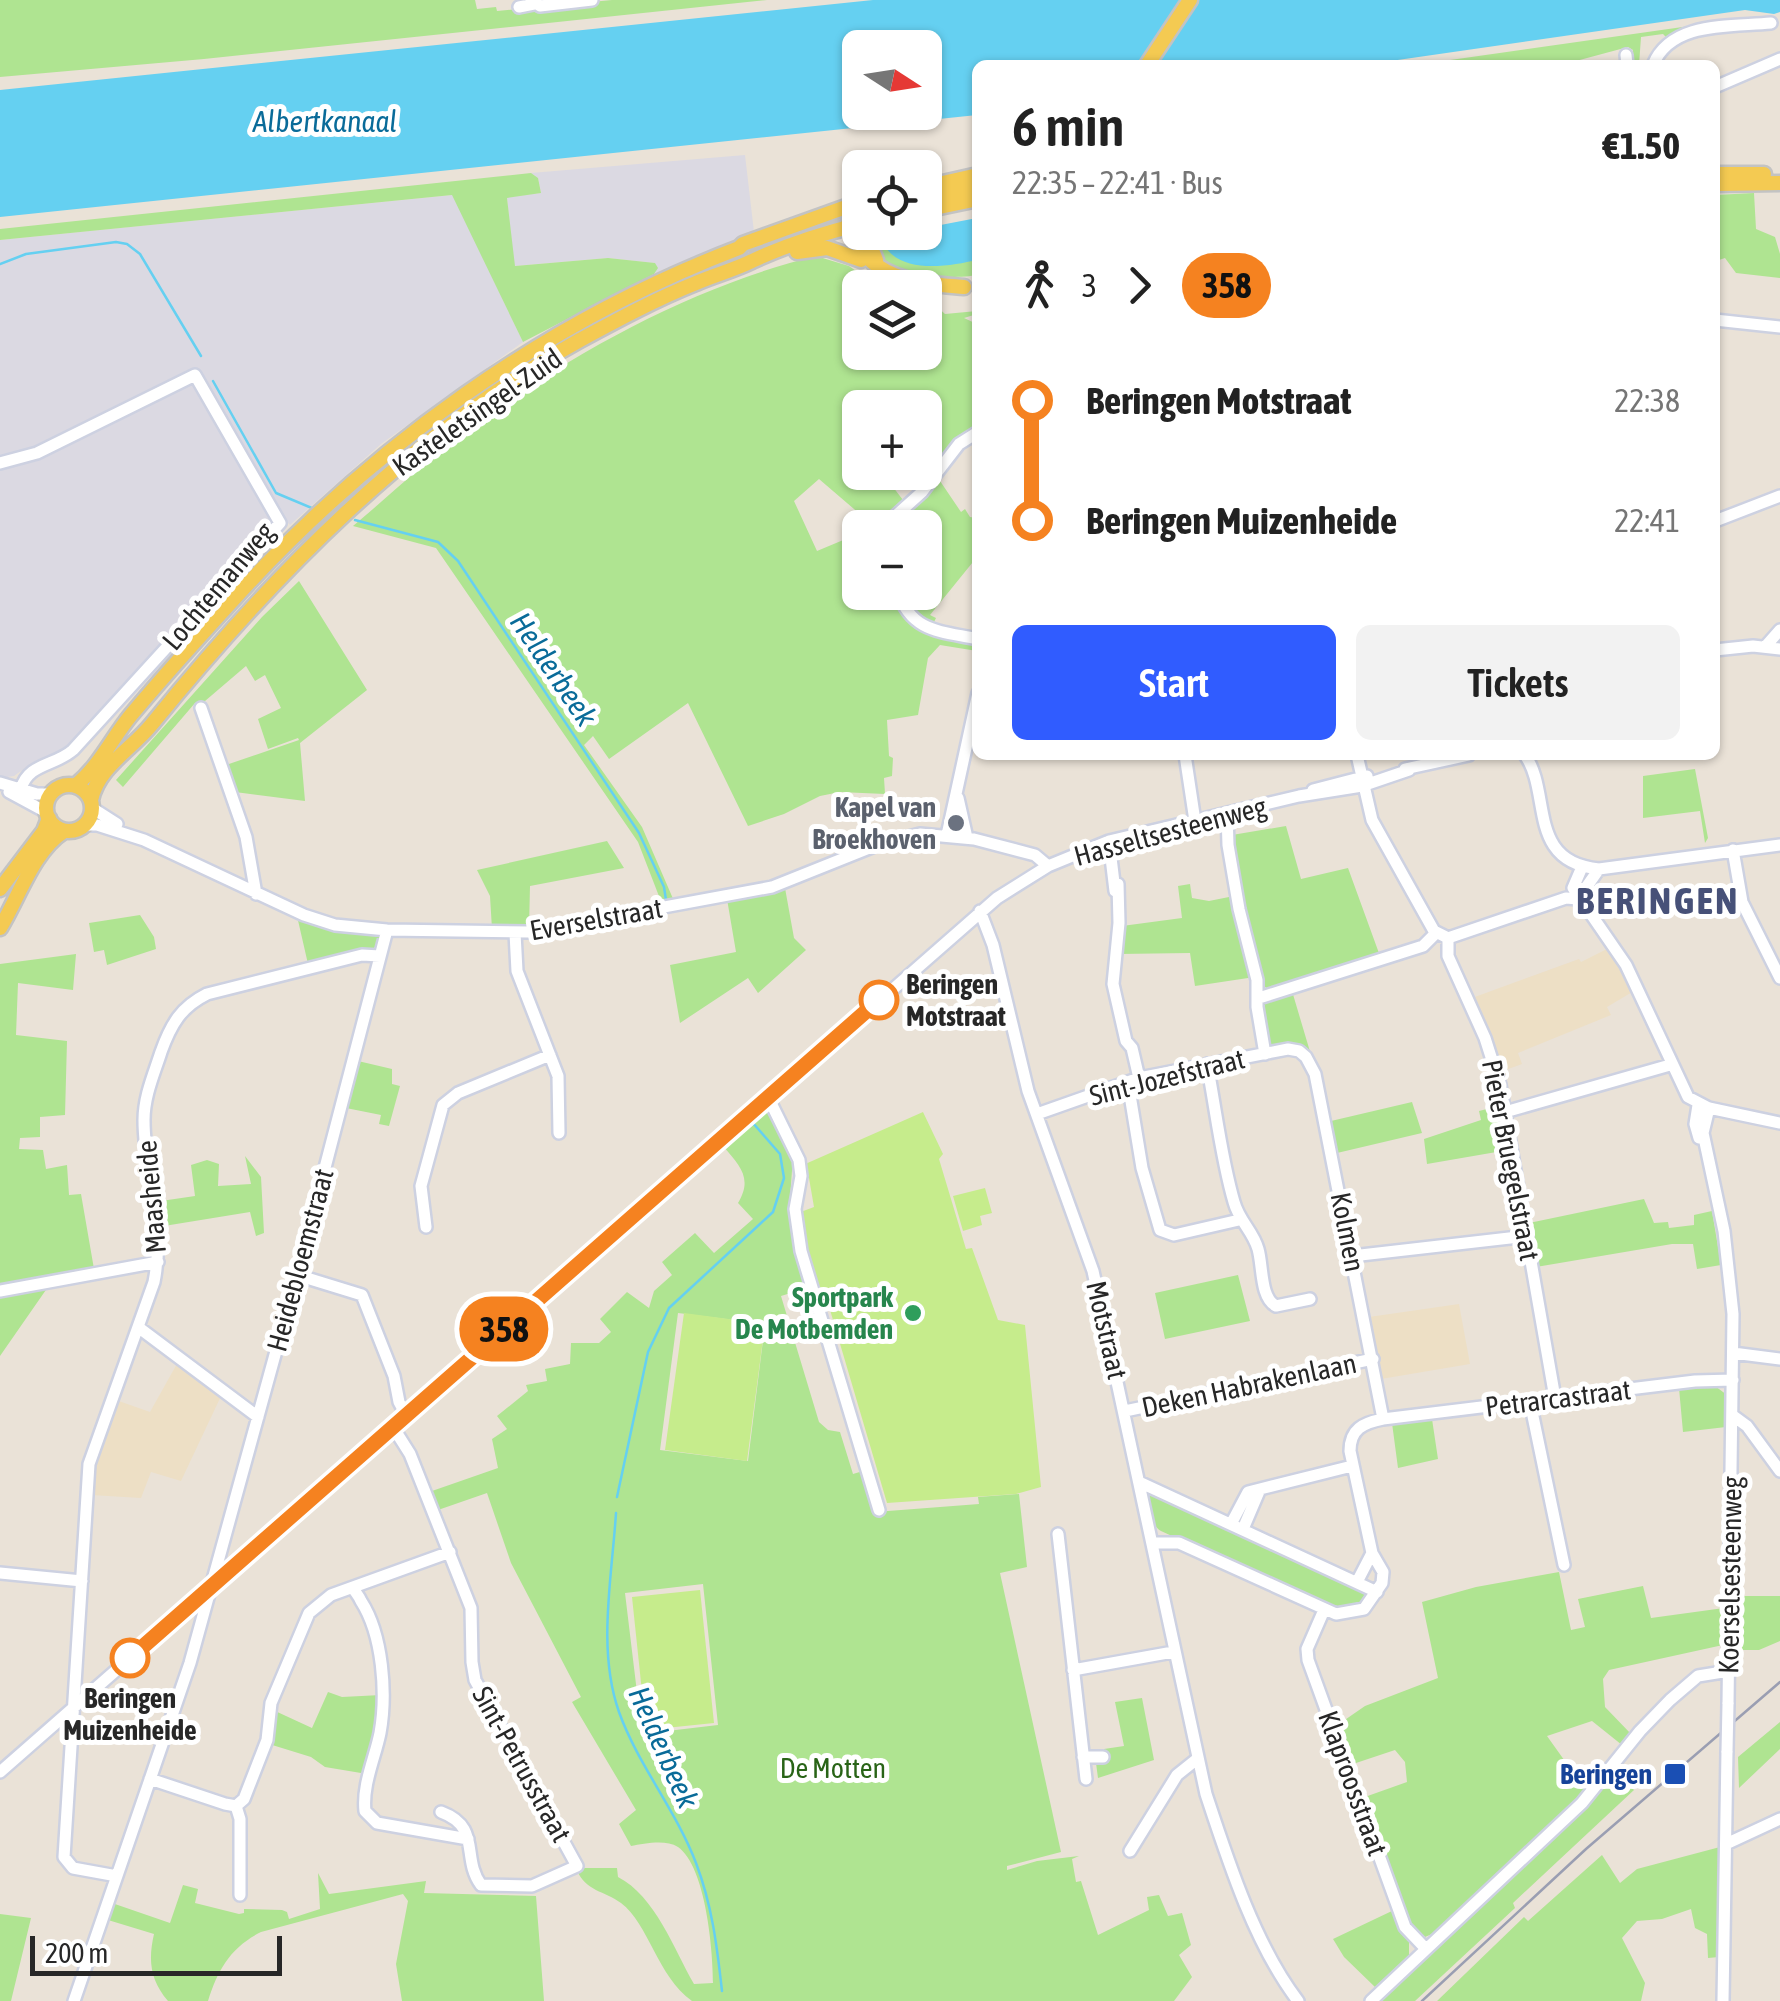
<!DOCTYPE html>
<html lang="en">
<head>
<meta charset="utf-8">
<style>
	body { margin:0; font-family:"Asap Condensed",sans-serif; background:#f2f2f2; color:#222; height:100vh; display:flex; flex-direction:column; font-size:38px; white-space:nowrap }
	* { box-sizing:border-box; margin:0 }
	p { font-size:32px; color:#767676 }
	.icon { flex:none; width:55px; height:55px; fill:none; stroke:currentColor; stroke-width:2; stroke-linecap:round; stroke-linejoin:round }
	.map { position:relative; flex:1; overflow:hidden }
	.panel { position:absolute; left:972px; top:60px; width:748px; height:700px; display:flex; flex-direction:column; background:#fff; border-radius:15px; box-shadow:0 2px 8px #0004 }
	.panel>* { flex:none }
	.badge { padding:0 20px; border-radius:32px; font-size:35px; line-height:65px }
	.needle { width:65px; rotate:102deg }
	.tools { position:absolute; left:842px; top:30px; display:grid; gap:20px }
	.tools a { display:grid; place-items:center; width:100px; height:100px; border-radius:15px; background:#fff; box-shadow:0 2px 8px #0004; font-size:50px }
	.scale { position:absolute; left:30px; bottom:25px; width:252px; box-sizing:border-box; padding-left:10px; border:5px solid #272727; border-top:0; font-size:28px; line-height:35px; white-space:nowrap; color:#272727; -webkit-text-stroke:8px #fff; paint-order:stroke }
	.map>.badge { position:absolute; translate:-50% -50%; box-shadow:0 0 0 5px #fff }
	.legs { display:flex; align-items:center; gap:15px; height:110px; padding:0 40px; font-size:32px }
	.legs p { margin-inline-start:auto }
	.summary { display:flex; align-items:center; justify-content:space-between; height:170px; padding:0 40px }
	h1 { font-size:55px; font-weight:600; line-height:75px }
	.primary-button { display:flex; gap:20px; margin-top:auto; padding:20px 40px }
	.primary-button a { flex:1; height:115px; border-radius:15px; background:#305cff; color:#fff; font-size:40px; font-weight:600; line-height:115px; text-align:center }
	.primary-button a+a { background:#f2f2f2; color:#222 }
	ul { padding:0 40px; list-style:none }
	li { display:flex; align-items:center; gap:35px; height:120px; font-size:38px }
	li i { display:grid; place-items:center; width:15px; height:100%; margin:0 12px; background:currentColor }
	li i::after { content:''; width:25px; height:25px; margin:-12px; border:8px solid; border-radius:50%; background:#fff }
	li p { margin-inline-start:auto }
	li:first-child i { background:linear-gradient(#0000 50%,currentColor 0) }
	li:last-child i { background:linear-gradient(currentColor 50%,#0000 0) }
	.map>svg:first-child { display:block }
</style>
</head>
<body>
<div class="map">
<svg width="1780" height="2001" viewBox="0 0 1780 2001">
	<rect width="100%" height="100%" fill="#eae2d7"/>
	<!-- industrial -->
	<path fill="#dbd9e2" d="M745 155 754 232 654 274 657 268 655 263 608 258 514 266 507 197 541 193 538 178 531 173Z
		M453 195 523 342 381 444 290 525 280 513 72 745 28 766 14 776 0 778V240Z"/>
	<!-- education -->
	<path fill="#eddfc5" d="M1611 947 1634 991 1607 1007 1611 1015 1518 1053 1522 1064 1500 1072 1472 998 1579 959 1581 962Z
		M1459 1304 1470 1364 1381 1379 1369 1317Z
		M178 1362 222 1394 181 1481 151 1472 141 1498 91 1495 96 1457 116 1400 150 1412Z"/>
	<!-- green -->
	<path fill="#afe491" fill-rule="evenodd" d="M0 0H475L477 9 496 7 497 11 612 0H767L204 59 0 77Z
		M1739 19 1749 21 1693 27 1666 37 1663 34 1641 37 1639 65H1633V50L1628 47 1561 65H1415Z
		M531 173 538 178 541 193 507 198 515 266 608 258 655 263 658 268 654 274 523 342 452 195 0 240V229Z
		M1754 193 1756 229 1775 237 1780 254V278L1736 273 1725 258 1719 260 1715 251V195Z
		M881 233H905L892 237 903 260 934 266 977 260V275C951 280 862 279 881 233Z
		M816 256 849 266 879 287 860 288V352H925V303H933L945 314 977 311V314L964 318 977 324V428L961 434 921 484 914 473 925 472V408H860V429L850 435 860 450 852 457 860 472 874 487 886 478 903 500 875 527 819 479 794 501 817 551 860 533V592L895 593C906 638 937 634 977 643V651L940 645 928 658 918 715 887 720 889 756 893 758 892 776 884 778 885 794 840 792 820 796 784 814 748 826 688 703 609 759 593 736 584 745 642 827 674 901 662 904 638 842 436 548 353 526C394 492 433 454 476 423 578 350 694 286 816 256Z
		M938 478 961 512 965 509 970 517 977 518V557L930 615 936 618 932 626 919 621 902 593 925 592V528H886Z
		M299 581 367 690 300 743 305 801 235 792 226 765 299 740 298 738 268 749 258 719 281 708 265 675 255 681 246 666 198 707 195 703 123 787 116 780 262 617Z
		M1695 769 1708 838 1705 843 1700 811 1643 818V776Z
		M1286 826 1301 879 1348 868 1380 956 1269 990 1264 986 1241 909 1232 835Z
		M607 841 624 868 530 886 529 928 492 929 490 896 477 870Z
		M1190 884 1192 898 1209 901 1234 896 1251 976 1248 978 1195 986 1190 953 1118 954 1122 926 1182 918 1178 886Z
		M785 888 794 938 806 950 758 993 748 978 680 1023 670 965 736 952 727 899Z
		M140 915 154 937 156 949 107 965 104 950 94 952 89 923Z
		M297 916 375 934 380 938 378 949 308 964Z
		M76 954 73 990 18 983 16 1035 67 1041 65 1115 40 1117V1137L20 1138 19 1149 43 1150 46 1169 67 1165 69 1195 81 1194 94 1269 57 1274 0 1356V964Z
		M1292 991 1311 1055 1268 1045 1262 1003Z
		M358 1061 392 1069V1084L400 1086 389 1126 379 1124 381 1115 346 1108Z
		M1412 1102 1422 1133 1337 1153 1331 1121Z
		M1487 1109 1488 1112 1502 1114 1508 1150 1427 1164 1424 1139 1481 1120 1479 1111Z
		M763 1111 772 1115 793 1157 789 1212 807 1288 781 1296 819 1422 828 1430 840 1432 853 1474 863 1471 875 1512 979 1504 978 1497 1019 1494 1027 1567 1000 1573 1061 1852 1007 1866V1870L1037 1861 1079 1856 1072 1859 1076 1882 1081 1881 1098 1935 1149 1910 1147 1897 1159 1895 1168 1916 1182 1913 1191 1945 1179 1955 1192 1977 1174 2001H692C657 1976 649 1924 621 1903 605 1891 585 1891 577 1870L582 1868H617L618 1877C655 1896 674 1949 694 1984L713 1983C713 1951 706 1867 678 1847 665 1839 644 1844 631 1846L619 1824 636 1810 572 1702 581 1697 511 1563 487 1493 438 1510 432 1491 498 1468 492 1439 507 1429 497 1416 528 1391 526 1385 547 1381 545 1369 570 1364 571 1343H599L611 1332 600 1319 627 1292 649 1308 654 1291 672 1275 662 1262 695 1233 714 1253 753 1219 738 1203C753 1178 740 1166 723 1146ZM678 1313 765 1324 748 1461 660 1450ZM703 1584 718 1725 642 1734 625 1593Z
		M245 1156 261 1177 264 1233 256 1236 250 1212 164 1226 161 1201 195 1196 191 1165 207 1160 219 1164 218 1186 251 1184Z
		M1644 1199 1654 1223 1668 1222 1669 1228 1694 1225V1215L1712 1211 1721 1265 1697 1269 1693 1244H1672L1536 1267 1529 1223Z
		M1238 1275 1250 1321 1165 1339 1155 1293Z
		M1706 1385 1715 1386 1727 1395 1726 1427 1683 1432 1679 1388Z
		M1432 1419 1438 1459 1398 1468 1392 1423Z
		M1150 1492 1363 1589 1366 1598 1362 1606 1334 1610 1161 1531C1150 1525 1145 1503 1150 1492Z
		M1559 1572 1571 1630 1585 1627 1578 1599 1643 1586 1651 1618 1724 1608 1723 1645 1609 1670 1603 1679 1605 1707 1631 1734 1622 1745 1592 1721 1547 1736 1587 1792 1432 1934 1425 1937 1412 1928 1407 1917 1362 1798 1407 1782 1405 1762 1395 1750 1350 1765 1336 1726 1365 1706 1438 1678 1422 1602 1476 1587Z
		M1735 1596H1780V1641L1759 1650H1734Z
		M328 1692 342 1697 381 1695 367 1774 325 1767 311 1757 269 1744 273 1710 312 1728Z
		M1142 1698 1154 1760 1098 1778 1096 1763 1104 1762V1749L1124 1746 1115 1702Z
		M1780 1722V1749L1739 1788 1738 1757Z
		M1615 1770 1634 1790 1513 1903 1515 1908 1415 2001H1378Z
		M1720 1847 1719 1957 1708 1958 1707 1934 1695 1928 1691 1909 1662 1919 1637 1921 1622 1938 1645 1983 1641 2001H1437L1524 1917 1528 1921 1602 1855 1620 1883 1637 1869Z
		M318 1873 329 1894 426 1881 424 1893 536 1896 544 2001H402L396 1964 408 1901 403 1894 261 1932C231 1947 218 1969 208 2001H168C150 1980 148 1960 154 1934L108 1920 112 1903 170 1923 183 1885 198 1889 195 1903 239 1914 244 1913V1909L282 1910 287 1912 289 1919 320 1909Z
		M1394 1910 1400 1929 1409 1942V1955L1375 1987 1344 1957 1333 1939Z
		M0 1914 31 1918 11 2001H0Z"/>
	<!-- pitch -->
	<path fill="#c6ec8c" d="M923 1112 943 1154 939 1159 966 1249 972 1248 998 1320 1025 1325 1041 1487 1016 1494 887 1503 828 1303 820 1304 798 1213 814 1207 809 1178H804L803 1165Z
		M985 1188 992 1213 980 1216 982 1225 963 1231 953 1196Z
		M684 1313 765 1324 747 1461 665 1450Z
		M700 1590 714 1723 646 1730 632 1597Z"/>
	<!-- water -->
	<path fill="#65d0f1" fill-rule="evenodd" d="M873 0H1780V12L1774 14 1745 10 1363 65H978L977 115 0 217V90ZM860 48H925V112H860Z
		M977 218V260C950 266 902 275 884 245L885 240 905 233 925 232V228Z"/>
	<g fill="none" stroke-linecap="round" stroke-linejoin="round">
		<!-- stream -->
		<path stroke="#65d0f1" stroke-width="2.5" d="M0 264 26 254 116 242 127 244 140 254 201 356
			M213 381 276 493 314 509
			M355 520 438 542 458 561 639 833 664 887 666 900
			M617 1497 648 1352 669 1308 773 1212 784 1178 780 1154 752 1122
			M616 1513C612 1577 597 1650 619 1712 638 1765 676 1810 696 1863 712 1905 717 1946 722 1991"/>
		<!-- minor casing -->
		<g stroke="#cdd1e1" stroke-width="16">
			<path id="minor" d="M531 0 540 6 592 0
				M519 7 534 4
				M1626 55 1627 65
				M1653 65C1671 21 1730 27 1771 23
				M1715 87 1780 59
				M1715 320 1780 327
				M0 463 37 453 195 375 280 523 73 750C55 766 28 763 21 789
				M1715 521 1780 496
				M882 528 922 492 959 444 978 432
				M898 592C912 633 941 631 978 639
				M1765 647 1780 630
				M1715 650 1753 646 1780 649
				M201 708 246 837 256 894
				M1185 755 1195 821
				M1357 755 1372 820 1434 931 1448 938
				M1525 755C1552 793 1526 862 1599 869L1780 845
				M1405 769 1469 755
				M0 783 37 794H51
				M1313 790 1367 776
				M9 792 46 812
				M958 798 967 838
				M92 808 117 824
				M1227 814 1228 845 1239 909 1257 980V1007L1265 1054
				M85 825H97L144 840 304 915 335 925 387 930 529 932 772 887 877 845 920 834 974 839 1035 855 1048 866
				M947 835 978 693
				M1109 841 1115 891
				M1733 850 1742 902 1780 978
				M1582 867 1573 888 1626 965 1688 1097 1709 1108 1780 1123
				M1118 884 1119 923 1113 984 1126 1041 1132 1048 1139 1078
				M1578 899 1599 869
				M980 911 993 945 1028 1091 1093 1271 1206 1794C1228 1861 1255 1945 1298 2001
				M515 933 517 971 558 1076 559 1133
				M1448 938V956L1485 1038 1500 1085 1555 1398
				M1448 938 1566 898 1578 899
				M1259 998 1423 946 1436 933
				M1207 1064C1216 1110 1221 1158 1234 1202 1239 1221 1253 1231 1258 1249 1263 1266 1260 1298 1276 1306L1310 1299
				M1128 1083 1142 1168 1160 1230 1174 1235 1239 1220
				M768 1097 799 1160 801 1176 795 1209 801 1251 879 1510
				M1698 1105 1695 1124 1699 1138
				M1709 1108 1703 1133 1724 1231 1733 1314 1728 1704
				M1505 1112 1670 1065
				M1037 1114 1139 1078 1288 1049 1299 1051 1306 1057 1315 1074 1383 1419
				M426 1227 421 1186 443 1105 458 1093 550 1055
				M1352 1256 1527 1236
				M297 1275 362 1295 394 1376 399 1402 406 1415
				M0 1291 158 1262
				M138 1327 258 1417
				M1733 1353 1780 1359
				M1530 1402 1564 1565
				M1125 1411 1373 1359
				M1732 1415 1747 1426 1780 1471
				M393 1427 410 1454 471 1608 472 1662 475 1680 577 1866 532 1886 481 1885C461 1858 482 1827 441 1812
				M1139 1482 1377 1592
				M1231 1524 1248 1492 1352 1466
				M1243 1529 1260 1489
				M1058 1534 1086 1779
				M1153 1543H1179L1336 1614 1364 1609 1382 1583 1383 1572 1372 1553
				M0 1573 82 1581
				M1357 1582 1372 1553 1350 1451C1350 1429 1363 1423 1383 1419L1695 1381 1733 1380
				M353 1588C355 1592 359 1596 361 1601 383 1635 387 1694 380 1733 375 1758 362 1785 365 1811L377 1823 468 1839
				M1324 1610 1307 1649 1308 1660 1405 1927 1426 1949
				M1073 1670 1173 1652
				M1083 1757H1103
				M0 1772 997 898 1048 866 1109 841 1299 796 1362 786 1409 770
				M150 1779 225 1804 236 1806 244 1799 267 1740 271 1703 309 1613 331 1595 450 1552
				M236 1806 240 1819V1895
				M1726 1844 1780 1819
				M1130 1851 1177 1775 1197 1759
				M117 1876 73 1868 64 1857 89 1464 154 1282C166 1220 144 1178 144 1120 144 1096 154 1074 161 1052 171 1024 181 1007 207 994L362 955 380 956
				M74 2001 190 1663 297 1275 387 930
				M1371 2001 1582 1803 1640 1731 1670 1700 1698 1676 1729 1671
				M1723 2001 1727 1751"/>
		</g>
		<!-- major casing -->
		<g stroke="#c3c3c3" stroke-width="19">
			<path id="major" d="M1147 65 1190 0
				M1715 174H1764
				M1715 184 1780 183
				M925 187 978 175
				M925 197 978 185
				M925 210 978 199
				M848 224C855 233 858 244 864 253 887 283 931 284 964 287
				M873 232 870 245 876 260
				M797 252 827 248 861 260
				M46 808a23 23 0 1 1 46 0a23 23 0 1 1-46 0Z
				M75 786C99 767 112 738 131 715 164 676 198 638 232 601 371 447 545 322 739 248L743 244 860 202
				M91 800C98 767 132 749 152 724 273 575 410 434 580 340 617 320 656 299 696 283 714 275 734 270 752 261 786 245 824 233 860 224
				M0 889 44 831 49 818
				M0 928C19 897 33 851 64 831"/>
		</g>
		<!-- minor -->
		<use href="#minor" stroke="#fff" stroke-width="11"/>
		<!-- major -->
		<use href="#major" stroke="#f4ca52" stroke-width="14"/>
		<!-- rail -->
		<path stroke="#9a9eb2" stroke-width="2.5" d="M1422 2001 1586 1849 1780 1682"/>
		<!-- minor-bridge casing -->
		<g stroke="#cdd1e1" stroke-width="16" stroke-linecap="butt">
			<path id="minor-bridge" d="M1727 1751 1728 1704"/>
		</g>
		<!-- minor-bridge -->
		<use href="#minor-bridge" stroke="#fff" stroke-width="11"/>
	</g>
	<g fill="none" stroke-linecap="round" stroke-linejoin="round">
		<!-- line-1 casing -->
		<g stroke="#fff" stroke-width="22">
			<path id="line-1" d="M130 1658 879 1000"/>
		</g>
		<!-- line-1 -->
		<use href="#line-1" stroke="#f58220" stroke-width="15"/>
	</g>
	<!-- markers -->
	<circle fill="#6b7280" stroke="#fff" stroke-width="4" cx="956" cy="823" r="10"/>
	<g fill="#fff" stroke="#f58220" stroke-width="5">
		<circle cx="879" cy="1000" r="18"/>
		<circle cx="130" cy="1658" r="18"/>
	</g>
	<circle fill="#2e9e5b" stroke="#fff" stroke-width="4" cx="913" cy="1313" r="10"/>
	<rect fill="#1a4fb4" stroke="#fff" stroke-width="4" x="1663" y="1762" width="24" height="24" rx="5"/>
	<g text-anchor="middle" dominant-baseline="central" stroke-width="10" stroke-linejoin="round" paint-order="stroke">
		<!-- street labels -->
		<g font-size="28" fill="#272727" stroke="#fff">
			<text transform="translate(477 412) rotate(-35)">Kasteletsingel-Zuid</text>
			<text transform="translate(218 586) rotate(-50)">Lochtemanweg</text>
			<text transform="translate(1170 831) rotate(-15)">Hasseltsesteenweg</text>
			<text transform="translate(596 919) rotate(-10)">Everselstraat</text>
			<text transform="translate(1167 1077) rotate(-14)">Sint-Jozefstraat</text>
			<text transform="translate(1511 1160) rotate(79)">Pieter Bruegelstraat</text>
			<text transform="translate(151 1197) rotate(-95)">Maasheide</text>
			<text transform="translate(1348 1232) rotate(79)">Kolmen</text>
			<text transform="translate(300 1260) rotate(-75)">Heidebloemstraat</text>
			<text transform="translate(1107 1330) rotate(77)">Motstraat</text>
			<text transform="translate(1249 1385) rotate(-12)">Deken Habrakenlaan</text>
			<text transform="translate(1558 1398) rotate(-7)">Petrarcastraat</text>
			<text transform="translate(1730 1575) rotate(-89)">Koerselsesteenweg</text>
			<text transform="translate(522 1764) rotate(61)">Sint-Petrusstraat</text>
			<text transform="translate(1353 1783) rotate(70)">Klaproosstraat</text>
		</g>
		<!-- worship labels -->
		<g font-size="28" font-weight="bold" fill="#5b616d" stroke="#fff" text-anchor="end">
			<text x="936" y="807">Kapel van<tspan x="936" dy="32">Broekhoven</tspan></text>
		</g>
		<!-- stop labels -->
		<g font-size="28" font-weight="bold" fill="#272727" stroke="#fff" text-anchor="start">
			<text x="906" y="984">Beringen<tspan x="906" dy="32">Motstraat</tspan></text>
			<text x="130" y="1698" text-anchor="middle">Beringen<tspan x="130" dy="32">Muizenheide</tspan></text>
		</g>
		<!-- leisure labels -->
		<g font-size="28" font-weight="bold" fill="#27864d" stroke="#fff" text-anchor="end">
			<text x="893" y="1297">Sportpark<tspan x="893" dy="32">De Motbemden</tspan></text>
		</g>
		<!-- park labels -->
		<g font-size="28" fill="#296417" stroke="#fff">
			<text x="833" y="1768">De Motten</text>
		</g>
		<!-- transit labels -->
		<g font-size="28" font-weight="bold" fill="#164399" stroke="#fff" text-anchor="end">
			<text x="1652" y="1774">Beringen</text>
		</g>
		<!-- water labels -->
		<g font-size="30" font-style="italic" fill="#096b99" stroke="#fff">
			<text x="325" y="121">Albertkanaal</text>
			<text transform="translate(554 669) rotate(56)">Helderbeek</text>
			<text transform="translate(664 1747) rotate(66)">Helderbeek</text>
		</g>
		<!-- district labels -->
		<g font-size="38" font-weight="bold" letter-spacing="2.5" fill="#475178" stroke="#fff">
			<text x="1658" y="900">BERINGEN</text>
		</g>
	</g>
</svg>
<div class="tools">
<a><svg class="needle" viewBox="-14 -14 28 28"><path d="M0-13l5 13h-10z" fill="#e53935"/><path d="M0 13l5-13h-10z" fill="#767676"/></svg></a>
<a><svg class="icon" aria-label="locate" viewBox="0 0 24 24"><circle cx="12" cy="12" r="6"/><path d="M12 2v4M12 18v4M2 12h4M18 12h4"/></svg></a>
<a><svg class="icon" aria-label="layers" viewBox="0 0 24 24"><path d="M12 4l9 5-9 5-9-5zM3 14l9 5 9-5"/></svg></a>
<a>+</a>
<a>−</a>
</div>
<div class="scale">200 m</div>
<b class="badge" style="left:504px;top:1329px;background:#f58220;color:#111">358</b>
<section class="panel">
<div class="summary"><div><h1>6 min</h1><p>22:35 – 22:41 · Bus</p></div><b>€1.50</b></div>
<div class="legs"><svg class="icon" aria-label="walk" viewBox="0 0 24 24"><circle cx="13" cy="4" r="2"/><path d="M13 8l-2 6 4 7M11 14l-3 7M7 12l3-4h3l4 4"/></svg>3<svg class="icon" aria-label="forward" viewBox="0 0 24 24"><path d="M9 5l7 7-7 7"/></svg><b class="badge" style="background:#f58220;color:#111">358</b></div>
<ul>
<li><i style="color:#f58220"></i><b>Beringen Motstraat</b><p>22:38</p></li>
<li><i style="color:#f58220"></i><b>Beringen Muizenheide</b><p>22:41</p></li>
</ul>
<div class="primary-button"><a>Start</a><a>Tickets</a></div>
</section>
</div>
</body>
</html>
